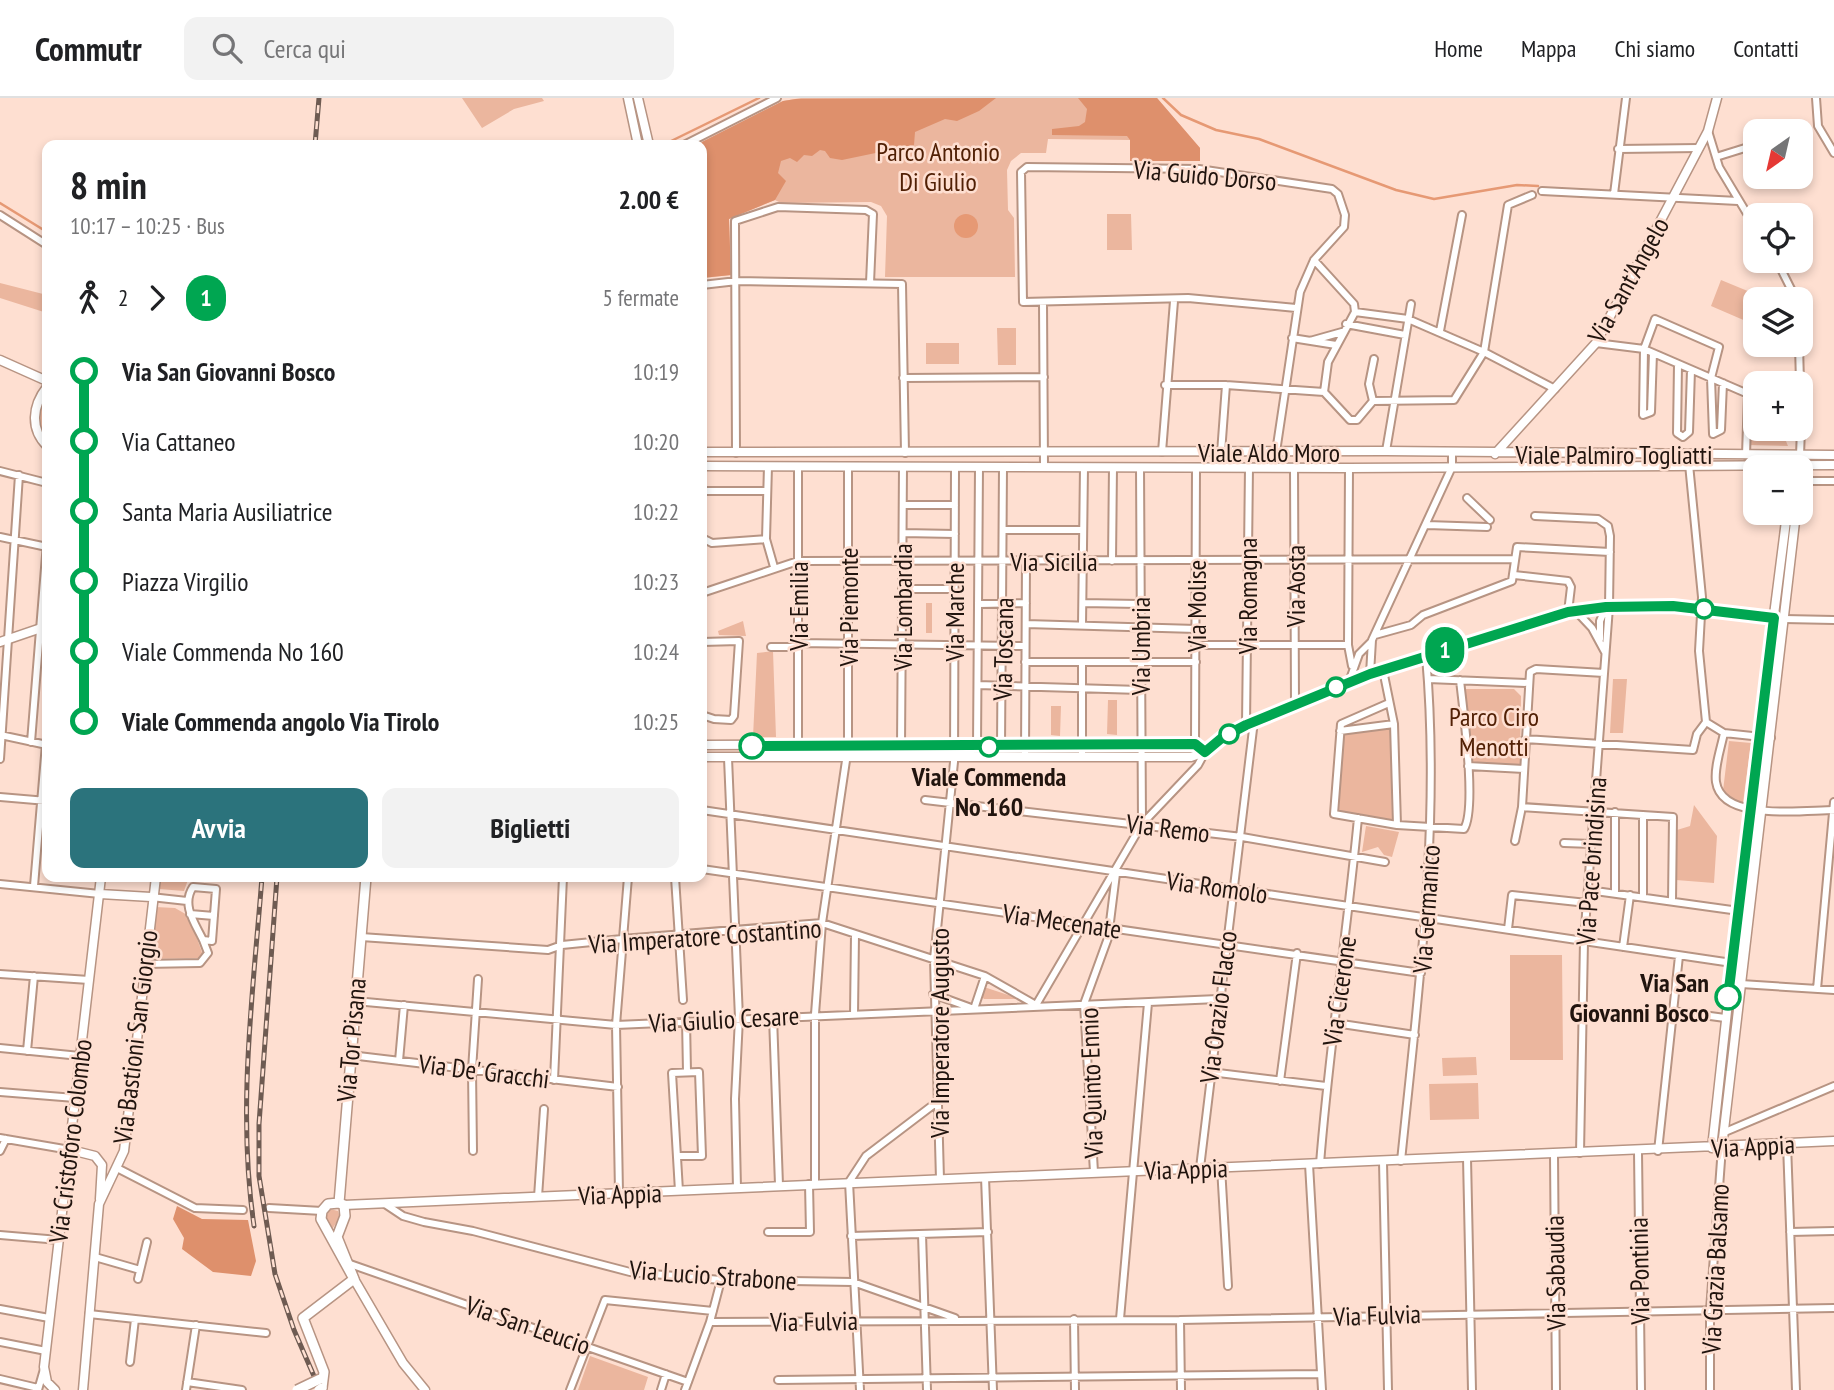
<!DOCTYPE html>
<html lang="it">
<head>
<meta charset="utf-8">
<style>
	body { margin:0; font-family:"PT Sans Narrow",sans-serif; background:#f2f2f2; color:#202124; height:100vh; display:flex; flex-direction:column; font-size:26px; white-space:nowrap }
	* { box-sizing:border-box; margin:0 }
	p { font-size:23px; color:#757577 }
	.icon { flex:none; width:38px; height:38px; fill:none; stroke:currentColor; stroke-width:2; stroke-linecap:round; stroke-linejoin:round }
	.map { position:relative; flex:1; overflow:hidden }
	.sheet { position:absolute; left:42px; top:42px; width:665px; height:742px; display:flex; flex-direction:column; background:#fff; border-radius:14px; box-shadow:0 4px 10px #0003 }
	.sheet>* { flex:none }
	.badge { padding:0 14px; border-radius:23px; font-size:24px; line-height:46px }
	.needle { width:46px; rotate:214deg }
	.tools { position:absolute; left:1743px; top:21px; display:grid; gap:14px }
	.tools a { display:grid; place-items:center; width:70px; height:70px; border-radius:14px; background:#fff; box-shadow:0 4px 10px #0003; font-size:35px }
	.map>.badge { position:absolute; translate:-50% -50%; box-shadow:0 0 0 4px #fff }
	.legs { display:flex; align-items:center; gap:10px; height:77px; padding:0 28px; font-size:23px }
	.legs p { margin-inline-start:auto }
	.summary { display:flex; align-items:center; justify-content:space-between; height:119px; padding:0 28px }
	h1 { font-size:38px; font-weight:700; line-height:52px }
	.primary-button { display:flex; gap:14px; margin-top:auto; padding:14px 28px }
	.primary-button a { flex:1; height:80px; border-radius:14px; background:#2b737c; color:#fff; font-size:28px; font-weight:700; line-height:80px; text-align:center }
	.primary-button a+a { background:#f2f2f2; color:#202124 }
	ul { padding:0 28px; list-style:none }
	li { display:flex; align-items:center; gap:24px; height:70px; font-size:26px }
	li i { display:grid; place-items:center; width:10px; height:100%; margin:0 9px; background:currentColor }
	li i::after { content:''; width:18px; height:18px; margin:-9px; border:5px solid; border-radius:50%; background:#fff }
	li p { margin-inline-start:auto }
	li:first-child i { background:linear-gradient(#0000 50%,currentColor 0) }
	li:last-child i { background:linear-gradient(currentColor 50%,#0000 0) }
	header { display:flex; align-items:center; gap:42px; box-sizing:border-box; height:98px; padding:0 35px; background:#fff; border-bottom:2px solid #e0e0e0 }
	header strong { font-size:33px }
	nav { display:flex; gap:38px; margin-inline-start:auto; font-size:24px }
	.search { width:490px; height:63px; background:#f2f2f2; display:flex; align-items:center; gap:18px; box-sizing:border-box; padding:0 24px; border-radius:14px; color:#757577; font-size:26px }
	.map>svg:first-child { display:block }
</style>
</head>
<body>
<header>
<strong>Commutr</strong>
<div class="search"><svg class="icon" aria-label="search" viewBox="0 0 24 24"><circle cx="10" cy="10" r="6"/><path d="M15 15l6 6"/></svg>Cerca qui</div>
<nav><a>Home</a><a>Mappa</a><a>Chi siamo</a><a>Contatti</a></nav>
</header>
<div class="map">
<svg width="1834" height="1292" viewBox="0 0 1834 1292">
	<rect width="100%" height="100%" fill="#fedfd1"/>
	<!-- green -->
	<path fill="#ebb69e" d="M462 0H542L544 3 514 11 482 30Z
		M801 0H1157L1200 50V63H1130V42L1048 41 1046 55H1021L1011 63 1007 72 1008 112 1014 120 1015 179H885L887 118 881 108 871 104 781 105 775 102 729 121 731 177 702 180V47H696L783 3Z
		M1107 116H1131L1132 152H1107Z
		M1721 182 1767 201H1755V227L1711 208Z
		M0 185 47 197V215L0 200Z
		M997 230H1016V267H998Z
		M926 245H959V266H926Z
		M47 298V338H46L40 333 39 316Z
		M1749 310 1755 312V331H1781L1788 348 1748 347Z
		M926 505H932V535H926Z
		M743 523 746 538 719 537 718 533Z
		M773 553 776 639H753L757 555Z
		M1613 581H1627L1623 635H1610Z
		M1465 591H1514L1521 598 1520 668 1469 665Z
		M1108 602H1117V637L1107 636Z
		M1051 608H1061L1060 638 1051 637Z
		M1391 630 1392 722 1339 713 1342 634Z
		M1729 643 1751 645 1743 705 1733 704 1723 693Z
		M1694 707 1717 738 1714 785 1676 782 1677 732 1690 728Z
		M1366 728 1399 734 1392 759 1384 757 1378 749 1362 754Z
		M161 779H189L184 793 159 791Z
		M155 809 175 810 189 818 204 860 150 861Z
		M1510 857H1562L1563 962H1510Z
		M983 890H987L1020 901H984L981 898Z
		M1476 959 1477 977 1443 978 1442 960Z
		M1478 985 1479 1021 1430 1022 1429 986Z
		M330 1111 338 1113 340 1119 331 1133 325 1121Z
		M590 1258 648 1279 644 1292H578Z"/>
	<!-- forest -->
	<path fill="#de906c" d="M996 0 979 13 957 23 945 21 915 34 914 47 842 62 830 60 825 53 820 52 812 58 804 57 797 64 790 60 781 63 778 75 786 83 775 102 729 121 731 177 702 180V47H696L783 3 796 1Z
		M1078 0H1157L1200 50V63H1130V42L1127 38 1052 37V31L1079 28 1085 24 1087 11Z
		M177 1108 202 1121 248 1122 256 1163 251 1178 213 1174 182 1151 184 1140 173 1121Z"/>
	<!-- water -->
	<path fill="#e69974" d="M954 128a12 12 0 1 1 24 0a12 12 0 1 1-24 0Z"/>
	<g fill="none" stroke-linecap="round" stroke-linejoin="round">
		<!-- stream -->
		<path stroke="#e69974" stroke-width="2.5" d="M1163 0 1181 17 1216 32 1259 41 1396 92 1434 101 1517 87 1538 88
			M663 47 759 0
			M0 105 47 134"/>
		<!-- minor casing -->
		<g stroke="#b79483" stroke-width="10">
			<path id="minor" d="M1816 0 1818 28 1834 55
				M1708 33 1719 69 1755 129
				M684 47 777 0
				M1618 51 1699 50
				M1716 59 1745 50
				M1542 93 1738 103
				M1614 96 1626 0
				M0 117 47 147
				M1314 162 1354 206 1355 214 1328 264 1324 294 1350 322H1357L1373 303 1454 302 1484 254 1508 107 1532 97
				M1777 163 1796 201
				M702 187 737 183 902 186 905 355
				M1043 205 1044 369
				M1355 214 1408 221 1484 254 1555 291
				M1346 226 1405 237
				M1440 233 1462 117
				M1292 240 1336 247
				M1310 243 1342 234
				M1596 245 1644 251 1755 299
				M1799 247 1800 285
				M1653 255 1651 314 1643 317 1644 251 1655 221 1719 249 1711 280 1713 336 1721 332 1723 285
				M1678 266 1677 335 1683 339 1689 334 1691 272
				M903 280 1044 279
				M1165 287H1226L1324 294
				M1373 303 1369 286 1374 261
				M1801 313V328
				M1386 353 1411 206
				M1162 354 1174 203
				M1276 354 1300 194 1314 162 1344 129 1345 117 1338 96 1332 91 1199 71 1027 69 1021 74 1023 204 1188 200 1296 210
				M736 355 735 123 778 109 866 112 873 116 870 185
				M1221 355 1226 287
				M1688 356 1702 499 1699 553 1706 624 1724 635 1771 640
				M1746 357 1748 296
				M1800 357 1801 331
				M798 369V648
				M1140 369 1142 726
				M1294 370 1295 606
				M1349 370 1348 547 1352 568
				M0 373 47 385
				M1801 383H1834
				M702 384V368
				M702 393H767
				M1467 400 1490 422
				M903 407H955
				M1535 418 1598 421 1608 428 1610 438 1609 509 1584 843 1580 1055
				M1427 427 1487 429
				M1004 432H1083
				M903 435 955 436
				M0 439 47 449
				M702 440 712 445 766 441 768 368
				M766 441 774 469
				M1112 463 1113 369
				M1514 477 1568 483 1571 489 1568 514
				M902 491H954
				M702 495 798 463 1514 461
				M1083 505 1139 506
				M979 506 1026 505
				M1576 513 1592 530 1605 554
				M1784 521 1834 522
				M1026 526 1196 531
				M1082 527 1084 369
				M1375 537 1411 527 1423 517 1512 483 1517 449 1610 454
				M1600 541V523L1606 509
				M702 544 739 543 734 618 731 622 714 621 702 617
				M798 545 1025 548
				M1196 547H1348
				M771 549H798
				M1025 564H1196
				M1383 572 1394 626 1397 727
				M1370 576 1372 542 1452 369V355
				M1428 581 1528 585
				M1349 584 1359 556 1371 544
				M978 587 1140 592
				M1389 605 1341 626 1334 716 1397 727 1464 731C1477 710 1463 611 1460 582
				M1246 627 1249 369
				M1340 633 1394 626
				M1724 635C1721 650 1714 669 1716 684 1722 724 1803 712 1834 712
				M0 637 47 647
				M1525 641 1693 652 1697 636 1706 624
				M31 644 47 445
				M1195 646 1196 369
				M901 649 903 369
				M977 649 979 369
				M1001 649 1003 370
				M1025 658 1026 463
				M1082 658V565
				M728 660 739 920 735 1001 737 1090
				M0 661 19 377
				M1468 668 1524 671
				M0 699 47 703
				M925 702 1242 739 1385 764
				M1522 709 1673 719 1672 803
				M702 712 1732 865
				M1643 717V799
				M1515 743 1522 709 1530 574 1536 571 1604 575
				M1564 745 1592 746
				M702 771 1421 875
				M675 779 683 902
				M0 786 100 796
				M34 788 46 646
				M193 789 216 791 212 843 203 842C195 825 181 807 193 789Z
				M1588 792 1739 813
				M1615 795V714
				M151 799 187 803
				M190 816 214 818
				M1508 831 1512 797 1587 805
				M361 839 548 852 562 847 622 841 822 825 985 878 1036 907 1142 726 1198 667 1205 654
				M1623 849 1630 797
				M144 866 200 865 208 855 203 842
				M0 876 89 882
				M1741 886 1834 892
				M1817 891 1834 704
				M933 896 974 911 985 878
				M355 903 616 927 1218 901
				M1673 913 1725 920
				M854 917 855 836
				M773 919 779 1087
				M686 922 687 974
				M1335 925 1415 937
				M0 950 80 958
				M27 953 34 878
				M350 957 618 989
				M399 963 404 907
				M1210 974 1326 988
				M554 982 563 779
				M1280 983 1297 855
				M0 994 75 1000
				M1725 1034 1834 988
				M0 1040 70 1052
				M1787 1046 1796 1292
				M0 1053 6 1041
				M473 1053 472 972 478 881
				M1658 1053 1679 858
				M1638 1054 1641 1292
				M1554 1057 1556 1292
				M678 1058H702L699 974 672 975 679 1093
				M1467 1060 1472 1292
				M1401 1063C1418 895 1441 728 1426 558
				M1383 1064 1388 1292
				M1309 1066 1322 1292
				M1320 1066C1329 950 1347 836 1358 720
				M1221 1069 1228 1188
				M117 1070 195 1110 243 1112
				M1200 1070 1254 623
				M1094 1074 1084 906 1108 840 1116 776
				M985 1079 993 1292
				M940 1081 934 861 954 664 955 369
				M815 1086V916L822 825 848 649V369
				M619 1095 616 927 628 779
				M538 1099 544 1011
				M385 1106 403 1118 424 1124 473 1133 630 1174 721 1182 853 1184 955 1220
				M269 1110 322 1113
				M768 1134H810L809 1086
				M1790 1134 1834 1133
				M922 1136 927 1292
				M0 1137 59 1142
				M851 1138 988 1134
				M95 1159 140 1172
				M350 1166 688 1284
				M138 1181 147 1144
				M0 1211 49 1220
				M89 1216 266 1235
				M1074 1221 1075 1292
				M1120 1221 1148 905
				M1180 1222 1181 1292
				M710 1224 1180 1222 1834 1210
				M0 1244 46 1253
				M130 1264 135 1221
				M0 1281 38 1290
				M778 1282 1321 1276
				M187 1284 242 1292
				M38 1292 44 1271
				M186 1292 196 1227
				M570 1292 605 1202 713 1213
				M661 1292 666 1276
				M685 1292 710 1224 721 1182
				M860 1292 849 1084 866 1058 937 1004
				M1710 1292V1212L1722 1049"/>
		</g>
		<!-- tertiary casing -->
		<g stroke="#b79483" stroke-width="11">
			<path id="tertiary" d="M628 0 638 47
				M638 0 649 47
				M0 262 47 283
				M47 289C32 308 30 331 47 348
				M702 354 1386 353 1834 357
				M1495 356 1596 245 1708 33 1717 0
				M702 368 1349 370 1834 367
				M0 544 47 528
				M702 647 1195 646 1205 654
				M702 659H1191L1205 654 1223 639 1254 623 1370 576 1568 514 1606 509 1673 508 1784 521
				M100 796 151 799
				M1722 1049 1796 415
				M1712 1050 1749 713 1787 415
				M71 1052 95 1058 102 1067 100 1101
				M344 1107 1834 1043
				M354 1181 403 1265 425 1292
				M55 1292 47 1284 44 1269 101 779
				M83 1292 99 1106 124 1053 156 779"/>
		</g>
		<!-- secondary casing -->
		<g stroke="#b79483" stroke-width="12">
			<path id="secondary" d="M339 1105 366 779
				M339 1105 344 1107 345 1118 337 1139 354 1181 321 1121 322 1113 328 1106Z
				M322 1290 324 1274 303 1220 354 1181"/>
		</g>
		<!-- minor -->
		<use href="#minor" stroke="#fff" stroke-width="6"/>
		<!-- tertiary -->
		<use href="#tertiary" stroke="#fff" stroke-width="8"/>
		<!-- secondary -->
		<use href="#secondary" stroke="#fff" stroke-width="9"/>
		<!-- rail casing -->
		<g stroke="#6e5b52" stroke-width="5">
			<path id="rail" d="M315 47 319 0
				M277 779 259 1026V1078L275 1176 294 1232 320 1292
				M254 1128C237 1012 253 895 262 779"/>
		</g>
		<!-- rail -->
		<use href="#rail" stroke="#fedfd1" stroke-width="2.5" stroke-dasharray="8" stroke-linecap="butt"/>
		<!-- secondary-bridge casing -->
		<g stroke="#b79483" stroke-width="12" stroke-linecap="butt">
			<path id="secondary-bridge" d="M297 1292 320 1281
				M319 1292 322 1290"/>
		</g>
		<!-- secondary-bridge -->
		<use href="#secondary-bridge" stroke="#fff" stroke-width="9"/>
	</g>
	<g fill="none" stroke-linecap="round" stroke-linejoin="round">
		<!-- line-1 casing -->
		<g stroke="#fff" stroke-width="16">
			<path id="line-1" d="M752 648 1195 646 1205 654 1223 639 1246 627 1370 576 1568 514 1606 509 1673 508 1774 520 1728 899"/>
		</g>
		<!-- line-1 -->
		<use href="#line-1" stroke="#00a651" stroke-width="10"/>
	</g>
	<!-- markers -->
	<g fill="#fff" stroke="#00a651" stroke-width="3.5">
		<circle cx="1704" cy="511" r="9"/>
		<circle cx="1336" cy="589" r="9"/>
		<circle cx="1229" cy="636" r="9"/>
		<circle cx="752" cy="648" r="12"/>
		<circle cx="989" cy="649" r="9"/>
		<circle cx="1728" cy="899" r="12"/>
	</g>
	<g text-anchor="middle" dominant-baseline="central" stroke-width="5" stroke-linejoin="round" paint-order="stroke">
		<!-- park labels -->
		<g font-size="26" fill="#512005" stroke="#fedfd1">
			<text x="938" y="53">Parco Antonio<tspan x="938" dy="30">Di Giulio</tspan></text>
			<text x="1494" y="618">Parco Ciro<tspan x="1494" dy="30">Menotti</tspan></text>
		</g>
		<!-- street labels -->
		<g font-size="26" fill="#21140e" stroke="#fedfd1">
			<text transform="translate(1205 77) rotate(5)">Via Guido Dorso</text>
			<text transform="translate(1628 182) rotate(-61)">Via Sant'Angelo</text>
			<text x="1269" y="354">Viale Aldo Moro</text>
			<text x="1614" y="356">Viale Palmiro Togliatti</text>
			<text x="1054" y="463">Via Sicilia</text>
			<text transform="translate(1295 488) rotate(-90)">Via Aosta</text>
			<text transform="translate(1247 498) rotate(-90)">Via Romagna</text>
			<text transform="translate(798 508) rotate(-90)">Via Emilia</text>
			<text transform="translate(1196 508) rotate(-90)">Via Molise</text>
			<text transform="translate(848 509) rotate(-90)">Via Piemonte</text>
			<text transform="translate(902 509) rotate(-90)">Via Lombardia</text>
			<text transform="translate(954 514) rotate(-90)">Via Marche</text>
			<text transform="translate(1140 548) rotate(-90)">Via Umbria</text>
			<text transform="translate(1003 551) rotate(-89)">Via Toscana</text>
			<text transform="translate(1168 730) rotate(7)">Via Remo</text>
			<text transform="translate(1591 763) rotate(-86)">Via Pace brindisina</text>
			<text transform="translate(1217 789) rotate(8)">Via Romolo</text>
			<text transform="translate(1426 811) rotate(-86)">Via Germanico</text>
			<text transform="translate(1062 823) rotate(8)">Via Mecenate</text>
			<text transform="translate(705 838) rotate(-4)">Via Imperatore Costantino</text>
			<text transform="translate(1339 893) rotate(-82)">Via Cicerone</text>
			<text transform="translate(1218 909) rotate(-83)">Via Orazio Flacco</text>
			<text transform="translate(724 921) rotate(-3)">Via Giulio Cesare</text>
			<text transform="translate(939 935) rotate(-90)">Via Imperatore Augusto</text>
			<text transform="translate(135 939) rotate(-83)">Via Bastioni San Giorgio</text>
			<text transform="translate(351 942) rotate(-85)">Via Tor Pisana</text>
			<text transform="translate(484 973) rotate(7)">Via De' Gracchi</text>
			<text transform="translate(1091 985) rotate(-92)">Via Quinto Ennio</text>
			<text transform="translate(70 1043) rotate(-83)">Via Cristoforo Colombo</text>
			<text transform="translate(1753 1048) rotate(-3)">Via Appia</text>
			<text transform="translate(1186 1071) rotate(-2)">Via Appia</text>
			<text transform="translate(620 1096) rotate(-2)">Via Appia</text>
			<text transform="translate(1715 1171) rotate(-87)">Via Grazia Balsamo</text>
			<text transform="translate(1639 1173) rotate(-91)">Via Pontinia</text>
			<text transform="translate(1555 1175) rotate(-91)">Via Sabaudia</text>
			<text transform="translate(713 1177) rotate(4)">Via Lucio Strabone</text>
			<text transform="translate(1377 1217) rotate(-2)">Via Fulvia</text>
			<text transform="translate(814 1223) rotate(-1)">Via Fulvia</text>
			<text transform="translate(528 1227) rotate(19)">Via San Leucio</text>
		</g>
		<!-- stop labels -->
		<g font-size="26" font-weight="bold" fill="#21140e" stroke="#fedfd1">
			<text x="989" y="678">Viale Commenda<tspan x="989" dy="30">No 160</tspan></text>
			<text x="1709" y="884" text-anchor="end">Via San<tspan x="1709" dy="30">Giovanni Bosco</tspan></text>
		</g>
	</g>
</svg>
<div class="tools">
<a><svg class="needle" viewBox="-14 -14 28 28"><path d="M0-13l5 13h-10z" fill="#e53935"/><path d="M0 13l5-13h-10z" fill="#757577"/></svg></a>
<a><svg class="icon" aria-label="locate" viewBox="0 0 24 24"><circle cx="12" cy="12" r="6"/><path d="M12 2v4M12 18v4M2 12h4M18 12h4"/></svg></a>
<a><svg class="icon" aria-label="layers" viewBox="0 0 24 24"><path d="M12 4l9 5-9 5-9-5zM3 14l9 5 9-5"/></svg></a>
<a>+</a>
<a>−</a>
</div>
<b class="badge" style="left:1445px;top:552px;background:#00a651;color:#fff">1</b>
<section class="sheet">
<div class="summary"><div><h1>8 min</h1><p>10:17 – 10:25 · Bus</p></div><b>2.00 €</b></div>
<div class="legs"><svg class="icon" aria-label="walk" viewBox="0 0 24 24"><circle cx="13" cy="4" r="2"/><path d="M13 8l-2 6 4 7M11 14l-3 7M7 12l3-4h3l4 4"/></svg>2<svg class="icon" aria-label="forward" viewBox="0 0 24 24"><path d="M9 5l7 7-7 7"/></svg><b class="badge" style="background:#00a651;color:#fff">1</b><p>5 fermate</p></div>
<ul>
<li><i style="color:#00a651"></i><b>Via San Giovanni Bosco</b><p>10:19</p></li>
<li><i style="color:#00a651"></i><span>Via Cattaneo</span><p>10:20</p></li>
<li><i style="color:#00a651"></i><span>Santa Maria Ausiliatrice</span><p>10:22</p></li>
<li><i style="color:#00a651"></i><span>Piazza Virgilio</span><p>10:23</p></li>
<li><i style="color:#00a651"></i><span>Viale Commenda No 160</span><p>10:24</p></li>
<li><i style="color:#00a651"></i><b>Viale Commenda angolo Via Tirolo</b><p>10:25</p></li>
</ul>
<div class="primary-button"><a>Avvia</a><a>Biglietti</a></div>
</section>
</div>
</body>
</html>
